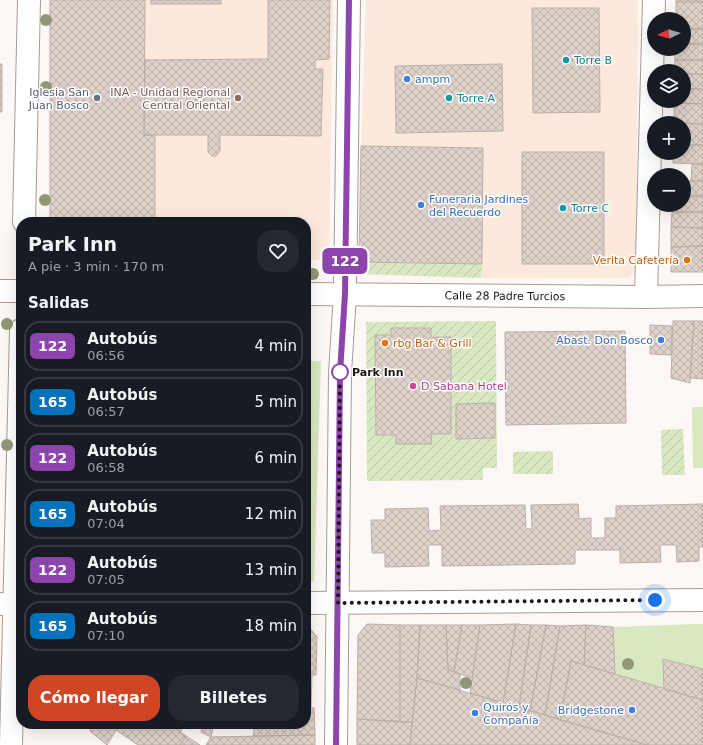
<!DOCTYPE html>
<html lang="es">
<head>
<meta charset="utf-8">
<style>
	body { margin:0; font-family:"DejaVu Sans",sans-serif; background:#242831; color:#f1f3f6; height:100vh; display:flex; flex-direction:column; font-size:15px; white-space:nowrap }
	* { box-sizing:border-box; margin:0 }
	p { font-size:13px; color:#9ea1a6 }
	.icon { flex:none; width:22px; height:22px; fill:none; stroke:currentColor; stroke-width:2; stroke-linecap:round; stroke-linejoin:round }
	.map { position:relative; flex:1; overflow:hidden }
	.side { position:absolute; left:16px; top:217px; width:295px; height:512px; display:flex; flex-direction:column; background:#171b24; border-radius:16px; box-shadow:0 4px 16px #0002 }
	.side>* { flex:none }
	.badge { padding:0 8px; border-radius:6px; font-size:14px; line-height:26px }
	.needle { width:26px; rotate:265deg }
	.controls { position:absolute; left:647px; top:12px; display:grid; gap:8px }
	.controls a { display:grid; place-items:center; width:44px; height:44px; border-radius:50%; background:#171b24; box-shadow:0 4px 16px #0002; font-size:20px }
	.you { position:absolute; width:20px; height:20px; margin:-10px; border:3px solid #fff; border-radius:50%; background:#1a73e8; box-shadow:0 0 0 6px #1a73e833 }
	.map>.badge { position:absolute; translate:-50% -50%; box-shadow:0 0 0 2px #fff }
	h2 { padding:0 12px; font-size:15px; line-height:36px }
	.round { display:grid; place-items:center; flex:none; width:42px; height:42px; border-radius:16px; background:#242831 }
	.headline { display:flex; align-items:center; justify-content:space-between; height:68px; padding:0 12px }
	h1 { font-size:19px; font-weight:600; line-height:30px }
	.button { display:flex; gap:8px; margin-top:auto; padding:8px 12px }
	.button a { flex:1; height:46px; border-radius:16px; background:#d04624; color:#fff; font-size:16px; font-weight:600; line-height:46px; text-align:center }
	.button a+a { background:#242831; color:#f1f3f6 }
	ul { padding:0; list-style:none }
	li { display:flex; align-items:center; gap:12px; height:50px; margin:0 8px 6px; padding:0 4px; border:2px solid #363941; border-radius:16px }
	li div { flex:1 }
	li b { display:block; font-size:15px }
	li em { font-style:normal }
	li .badge { min-width:44px; font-weight:700; text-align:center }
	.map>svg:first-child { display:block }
</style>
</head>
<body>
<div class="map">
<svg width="703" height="745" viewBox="0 0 703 745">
	<defs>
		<pattern id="garden-furrows" width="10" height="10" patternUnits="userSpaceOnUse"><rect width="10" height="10" fill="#d8e8c1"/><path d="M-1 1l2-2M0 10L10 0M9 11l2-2" fill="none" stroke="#b9c6a5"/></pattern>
		<pattern id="building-cross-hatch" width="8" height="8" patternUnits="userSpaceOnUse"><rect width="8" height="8" fill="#ddd1c9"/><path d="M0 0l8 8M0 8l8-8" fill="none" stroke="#bdb3ac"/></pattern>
	</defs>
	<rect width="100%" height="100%" fill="#fdf8f5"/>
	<!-- built -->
	<path fill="#fce9db" d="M145 0H333L329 260H306V222H155V135H144Z
		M366 0H638L636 268 634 273 629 278H481L483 148 361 146Z"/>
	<!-- grass -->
	<path fill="#d8e8c1" d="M306 361H321L314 582H306Z
		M692 407H703V468H693Z
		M696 624H703V669L663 659 664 689 615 674 613 627Z"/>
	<!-- garden -->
	<path fill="url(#garden-furrows)" fill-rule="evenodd" d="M359 262 482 264 481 278 359 274Z
		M496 321 497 468H483V480L367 481 366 322ZM391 335 451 337V434H431V444L396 435H376L375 336Z
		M683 429 685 475H662L661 430Z
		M553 451V474H513V452Z"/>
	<!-- building -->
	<path fill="url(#building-cross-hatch)" stroke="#bbafa7" d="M50 0H145L144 135H155V222H115V221L114 222H59L50 219Z
		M151 0H221V4H151Z
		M268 0H330L329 59 315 60V69H323L321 136 220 135V151L216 156H212L208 152V135H144L145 60 268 59Z
		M676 0H703V2H676Z
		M676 2H703V29H684V19H676Z
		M532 8H599L600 112 533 113Z
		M684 29H703V44H684Z
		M684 44H703V60H675V49H684Z
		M675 60H703V74H684V71H674Z
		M0 64H2V112H0Z
		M502 64 503 131 396 133 395 66Z
		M684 74H703V89H684Z
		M684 89H703V104L674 103V101H684Z
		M674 103 703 104V124L674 123Z
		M684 123 703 124V145H684Z
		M684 145H703V164L673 163V153H684Z
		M361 146 483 148 482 264 359 262Z
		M522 152H604V264H522Z
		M692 164H703V181H691Z
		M684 181H703V196H684Z
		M684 196H703V212H672V205H684Z
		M672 212H703V228L671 227Z
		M671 227 703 228V246L671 247Z
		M703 246V272H671V247Z
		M673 321H694L690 383 671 378Z
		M694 321H703V379L690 378Z
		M650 325 672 326 671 355 650 354Z
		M391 328H431V337H451V434H431L432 444H396V435H376L375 335H391Z
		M625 331 626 423 506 425 505 332Z
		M495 403V438L456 439V404Z
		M578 504 579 519 591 518V538H605V518H616V506L703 504V547H699V561L677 562 676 545H660L661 562 620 563V550H575V564L442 566V545H428L429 566 385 567V553H372L371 520H385V509L428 508 429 531 441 530 440 506 525 505 526 529H532L531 505Z
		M306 623 317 637 316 675H306Z
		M367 624 400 625V722L357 719 358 635Z
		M516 624 531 625 519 707 503 703Z
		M516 624 503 703 470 693 480 625Z
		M400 625H420L417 678 412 722H400Z
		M420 625H446L448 670 460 674V690L417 678Z
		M446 625H462L454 672 448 670Z
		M462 625H480L472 678 454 672Z
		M531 625H546L530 711 519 707Z
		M546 625 560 626 545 715 530 711Z
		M586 625 613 627 615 674 584 665Z
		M586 625 584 665 571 661 560 720 545 715 560 626Z
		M663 659 703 669V700L664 689Z
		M571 661 703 700V745H647L560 720Z
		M306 675H312L311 708H306Z
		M417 678 545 715 647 745H410Z
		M306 708H314L315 735 253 736 255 724H306Z
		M357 719 412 722 410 745H357Z
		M90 724H120L107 745 90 731Z
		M120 724H169L186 736 180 745H138L116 730Z
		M173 724H183L181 732 172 726Z
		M203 724H214L211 737 201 732Z
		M315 735V745H206L211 737Z
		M186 736 200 745H180Z"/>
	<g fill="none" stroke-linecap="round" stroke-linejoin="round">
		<!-- street casing -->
		<g stroke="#a79c93" stroke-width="24">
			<g id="street">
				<path d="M0 291H21"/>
				<path id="s1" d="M306 294 646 297 703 296"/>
				<path d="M646 297 654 0"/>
				<path d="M306 603 703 600"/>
				<path d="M0 604H21"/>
				<path d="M336 745 340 373 345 294 349 0"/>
			</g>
		</g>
		<!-- secondary casing -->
		<g stroke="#a79c93" stroke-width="24">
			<path id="secondary" d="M24 222 29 0
				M11 745 21 330"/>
		</g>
		<!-- street -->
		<use href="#street" stroke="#fff" stroke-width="22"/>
		<!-- secondary -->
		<use href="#secondary" stroke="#fff" stroke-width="22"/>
	</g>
	<!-- trees -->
	<g fill="#909776">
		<circle cx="46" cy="20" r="6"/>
		<circle cx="46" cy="87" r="6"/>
		<circle cx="45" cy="200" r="6"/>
		<circle cx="313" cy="274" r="6"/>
		<circle cx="7" cy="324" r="6"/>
		<circle cx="7" cy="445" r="6"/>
		<circle cx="628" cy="664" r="6"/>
		<circle cx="466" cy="683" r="6"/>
	</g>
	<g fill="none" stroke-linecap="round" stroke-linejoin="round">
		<!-- line casing -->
		<g stroke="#fff" stroke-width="9">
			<path id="line" d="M336 745 340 373 345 294 349 0"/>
		</g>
		<!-- line -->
		<use href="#line" stroke="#8e44ad" stroke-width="6"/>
		<!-- walk -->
		<path stroke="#1c1714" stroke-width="4" stroke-dasharray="0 7.2" d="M340 372 338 603 655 600"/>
	</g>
	<!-- markers -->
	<g fill="#0f9aa8" stroke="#fff" stroke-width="1.5">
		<circle cx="566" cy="60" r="4"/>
		<circle cx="449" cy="98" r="4"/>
		<circle cx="563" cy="208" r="4"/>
	</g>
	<g fill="#3f7fe0" stroke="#fff" stroke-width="1.5">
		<circle cx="407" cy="79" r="4"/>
		<circle cx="421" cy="205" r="4"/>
		<circle cx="661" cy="340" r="4"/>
		<circle cx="632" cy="710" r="4"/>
		<circle cx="475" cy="713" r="4"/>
	</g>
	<circle fill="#6b7280" stroke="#fff" stroke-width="1.5" cx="97" cy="98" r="4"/>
	<circle fill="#8d6e63" stroke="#fff" stroke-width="1.5" cx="238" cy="98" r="4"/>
	<g fill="#e8710a" stroke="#fff" stroke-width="1.5">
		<circle cx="687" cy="260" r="4"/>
		<circle cx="385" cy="343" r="4"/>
	</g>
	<circle fill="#fff" stroke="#8e44ad" stroke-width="2" cx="340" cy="372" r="8"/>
	<circle fill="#d1479c" stroke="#fff" stroke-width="1.5" cx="413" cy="386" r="4"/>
	<g text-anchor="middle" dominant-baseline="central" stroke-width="3" stroke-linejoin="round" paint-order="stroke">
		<!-- culture labels -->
		<g font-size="11" fill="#0d838f" stroke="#fff" text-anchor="start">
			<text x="574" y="60">Torre B</text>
			<text x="457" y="98">Torre A</text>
			<text x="571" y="208">Torre C</text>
		</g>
		<!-- shop labels -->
		<g font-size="11" fill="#366cbe" stroke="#fff" text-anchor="start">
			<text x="415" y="79">ampm</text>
			<text x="429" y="199">Funeraria Jardines<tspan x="429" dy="13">del Recuerdo</tspan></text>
			<text x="653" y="340" text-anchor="end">Abast. Don Bosco</text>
			<text x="483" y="707">Quirós y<tspan x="483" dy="13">Compañía</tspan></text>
			<text x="624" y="710" text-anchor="end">Bridgestone</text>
		</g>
		<!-- worship labels -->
		<g font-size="11" fill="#5b616d" stroke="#fff" text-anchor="end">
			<text x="89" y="92">Iglesia San<tspan x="89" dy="13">Juan Bosco</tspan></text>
		</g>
		<!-- education labels -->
		<g font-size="11" fill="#785e54" stroke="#fff" text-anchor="end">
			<text x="230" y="92">INA - Unidad Regional<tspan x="230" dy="13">Central Oriental</tspan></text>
		</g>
		<!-- food labels -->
		<g font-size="11" fill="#c56008" stroke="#fff" text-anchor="end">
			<text x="679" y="260">Verita Cafetería</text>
			<text x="393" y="343" text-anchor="start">rbg Bar &amp; Grill</text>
		</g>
		<!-- street labels -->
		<g font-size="11" fill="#1c1714" stroke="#fff">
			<text stroke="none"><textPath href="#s1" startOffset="199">Calle 28 Padre Turcios</textPath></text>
		</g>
		<!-- stop labels -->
		<g font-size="11" font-weight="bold" fill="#1c1714" stroke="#fff" text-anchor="start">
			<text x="352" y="372">Park Inn</text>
		</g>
		<!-- hotel labels -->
		<g font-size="11" fill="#b23c85" stroke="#fff" text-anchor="start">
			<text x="421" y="386">D Sabana Hotel</text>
		</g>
	</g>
</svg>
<div class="controls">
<a><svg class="needle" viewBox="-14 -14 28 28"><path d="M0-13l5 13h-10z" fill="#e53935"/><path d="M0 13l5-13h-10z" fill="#9ea1a6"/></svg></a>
<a><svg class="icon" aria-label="layers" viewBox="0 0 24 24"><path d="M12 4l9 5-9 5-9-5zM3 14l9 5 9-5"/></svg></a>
<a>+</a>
<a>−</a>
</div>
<div class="you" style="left:655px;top:600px"></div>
<b class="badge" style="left:345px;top:261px;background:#8e44ad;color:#fff">122</b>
<section class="side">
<div class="headline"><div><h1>Park Inn</h1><p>A pie · 3 min · 170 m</p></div><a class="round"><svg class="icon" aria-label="heart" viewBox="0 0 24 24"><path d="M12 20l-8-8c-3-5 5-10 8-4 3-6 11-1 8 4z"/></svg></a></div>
<h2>Salidas</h2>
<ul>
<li><span class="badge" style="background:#8e44ad;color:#fff">122</span><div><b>Autobús</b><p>06:56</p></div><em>4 min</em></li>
<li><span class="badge" style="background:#0072bc;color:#fff">165</span><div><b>Autobús</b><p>06:57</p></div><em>5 min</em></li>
<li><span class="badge" style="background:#8e44ad;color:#fff">122</span><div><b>Autobús</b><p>06:58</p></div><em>6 min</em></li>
<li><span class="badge" style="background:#0072bc;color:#fff">165</span><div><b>Autobús</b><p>07:04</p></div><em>12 min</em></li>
<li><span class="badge" style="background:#8e44ad;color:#fff">122</span><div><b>Autobús</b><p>07:05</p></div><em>13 min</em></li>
<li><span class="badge" style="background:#0072bc;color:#fff">165</span><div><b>Autobús</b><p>07:10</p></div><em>18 min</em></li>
</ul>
<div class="button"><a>Cómo llegar</a><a>Billetes</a></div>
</section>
</div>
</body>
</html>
